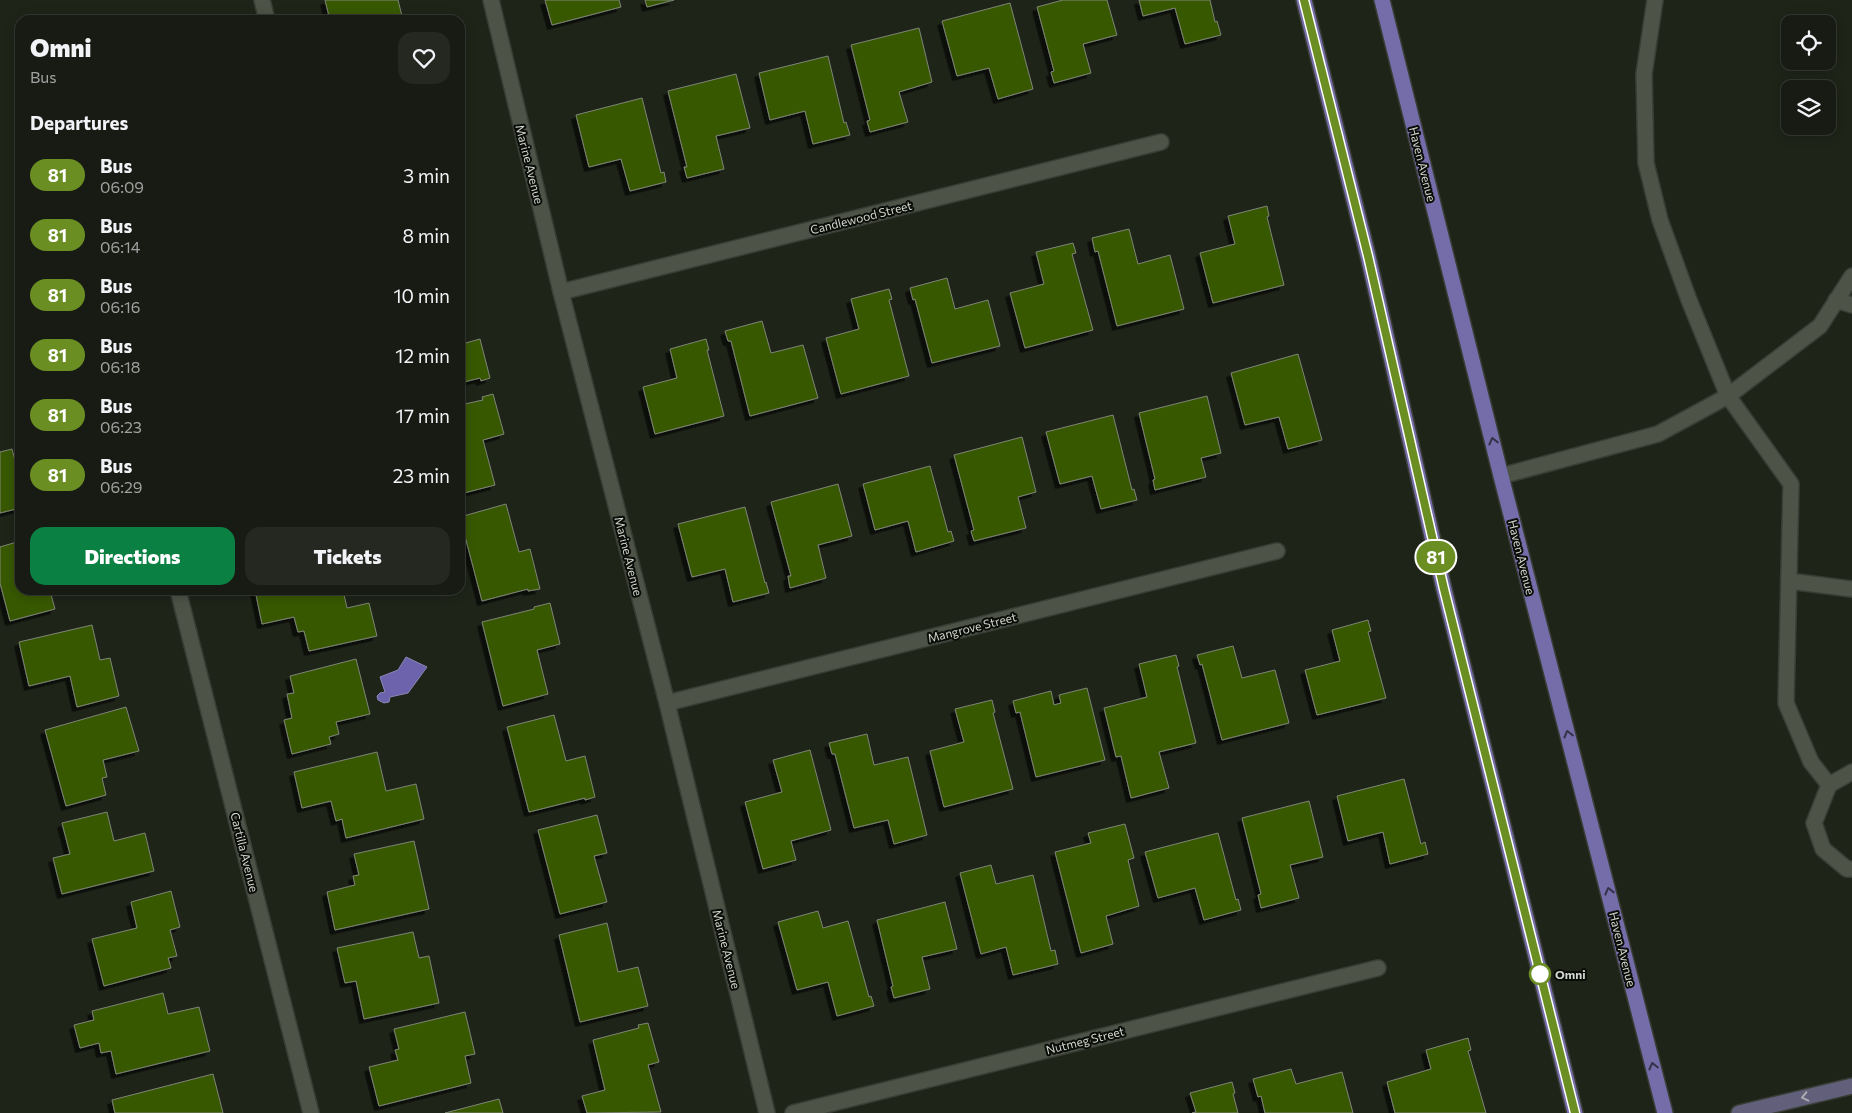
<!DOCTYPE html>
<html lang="en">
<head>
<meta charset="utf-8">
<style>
	body { margin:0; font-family:Commissioner,sans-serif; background:#242821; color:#f1f3f6; height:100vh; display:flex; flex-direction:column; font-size:19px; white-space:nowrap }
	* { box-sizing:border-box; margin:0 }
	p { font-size:16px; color:#9ea1a0 }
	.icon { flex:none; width:28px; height:28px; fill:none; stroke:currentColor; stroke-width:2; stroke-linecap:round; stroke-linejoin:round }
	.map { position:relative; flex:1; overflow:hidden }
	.drawer { position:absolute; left:15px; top:15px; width:450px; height:580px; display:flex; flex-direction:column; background:#171b13; border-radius:15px; box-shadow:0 2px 12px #0003,0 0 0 1px #363933 }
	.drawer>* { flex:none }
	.badge { padding:0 10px; border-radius:16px; font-size:18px; line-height:32px }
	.controls { position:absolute; left:1781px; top:15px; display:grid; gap:10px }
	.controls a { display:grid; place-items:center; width:55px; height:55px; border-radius:10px; background:#171b13; box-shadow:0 2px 12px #0003,0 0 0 1px #363933; font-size:25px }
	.map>.badge { position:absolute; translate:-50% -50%; box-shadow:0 0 0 2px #fff }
	h2 { padding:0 15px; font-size:19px; line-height:45px }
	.round { display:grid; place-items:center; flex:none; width:52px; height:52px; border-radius:15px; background:#242821 }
	.head { display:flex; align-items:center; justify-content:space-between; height:85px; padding:0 15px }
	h1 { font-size:24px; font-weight:800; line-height:38px }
	.action { display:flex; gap:10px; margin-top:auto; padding:10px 15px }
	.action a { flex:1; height:58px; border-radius:15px; background:#0b8043; color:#fff; font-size:20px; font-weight:800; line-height:58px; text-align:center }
	.action a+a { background:#242821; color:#f1f3f6 }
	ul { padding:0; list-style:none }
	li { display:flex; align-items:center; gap:15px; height:60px; padding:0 15px }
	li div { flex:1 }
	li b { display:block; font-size:19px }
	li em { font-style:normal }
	li .badge { min-width:55px; font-weight:700; text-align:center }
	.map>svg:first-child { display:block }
</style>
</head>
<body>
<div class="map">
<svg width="1852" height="1113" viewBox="0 0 1852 1113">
	<defs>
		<filter id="shadow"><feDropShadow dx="-4.5" dy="4.5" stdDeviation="0" flood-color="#0009"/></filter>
	</defs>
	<rect width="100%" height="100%" fill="#1f2419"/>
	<!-- water -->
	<path fill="#6d63ac" stroke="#8b86b6" d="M406 657 427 667 408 693 390 697 389 702 384 703 378 700 377 696 380 693 385 692 380 677 398 670Z"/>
	<!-- building -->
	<path fill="#395800" stroke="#7e8578" filter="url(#shadow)" d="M325 0H398L403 20H330Z
		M545 0H619L621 7 552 25Z
		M645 0H674L647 7Z
		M1063 0H1107L1117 35 1083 44 1091 73 1054 83 1051 72 1054 71 1037 7Z
		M1139 0H1210L1215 22 1217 21 1221 35 1185 44 1175 8 1143 16Z
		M1010 3 1033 89 998 99 989 68 957 76 942 21Z
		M919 28 932 82 899 92 908 122 870 132 867 121 870 120 851 45Z
		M828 56 844 123 846 122 850 135 813 144 805 111 770 120 759 73Z
		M736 74 750 128 716 136 724 169 687 178 684 167H687L668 91Z
		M642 98 661 173 664 172 666 182 630 191 621 159 589 167 576 115Z
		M1267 206 1269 216 1267 217 1284 285 1213 303 1200 253 1235 244 1228 216Z
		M1129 229 1138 264 1170 255 1184 309 1117 326 1098 251 1095 252 1092 238Z
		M1073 243 1076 253 1072 254 1093 330 1025 348 1010 293 1044 284 1036 252Z
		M947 278 955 309 988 300 1000 346 932 363 915 299 913 300 910 288Z
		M889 289 892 299 889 300 909 376 841 394 826 338 859 329 851 299Z
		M762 321 771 353 803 345 818 398 750 416 731 341H728L725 331Z
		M460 336 462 344 480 339 490 378 481 381 480 378 460 383Z
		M706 339 709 350H707L724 416 655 434 643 387 677 378 670 349Z
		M1298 354 1322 440 1288 449 1279 417 1245 425 1231 373Z
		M493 394 504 434 483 440 495 485 460 494V405L483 400 482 397Z
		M1207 396 1221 453 1201 458 1206 477 1155 490 1153 480 1155 479 1139 413Z
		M1113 415 1132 490 1134 489 1137 500 1101 509 1092 476 1060 484 1046 432Z
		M1022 437 1036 492 1018 497 1026 528 974 541 971 531 974 530 954 455Z
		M12 449 20 480V508L0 513V452Z
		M930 466 948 532 951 531 954 541 916 552 908 521 875 530 863 484Z
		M838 484 852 536 818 545 826 578 790 588 788 576H791L771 502Z
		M506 504 519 552 530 549 540 589 528 591V589L482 601 460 517Z
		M745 507 765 583 766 582 769 593 733 602 725 569 692 577 678 524Z
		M20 541V590H54L50 591 55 609 10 621 0 583V547Z
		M255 590H343L347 608 369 603 377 636 309 651 304 631 298 632 294 617 262 624Z
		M550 603 560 644 537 650 548 694 503 706 482 622 534 609V607Z
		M1368 620 1371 631 1368 632 1386 698 1317 715 1305 670 1340 661 1332 630Z
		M92 625 100 660 110 658 119 696 77 707 70 676 29 686 19 642Z
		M1233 646 1242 678 1275 670 1289 723 1222 740 1202 664 1200 665 1197 655Z
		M1176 655 1179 666 1177 667 1196 743 1159 752 1169 788 1131 798 1121 756 1116 757 1104 708 1147 697 1139 664Z
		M356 659 370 714 336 722 339 734 329 737 331 744 292 754 284 720 292 718 287 694 294 693 290 676Z
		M1087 688 1105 760 1036 777 1020 712 1016 713 1013 701 1051 691 1054 705 1061 703 1059 695Z
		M992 700 995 712 993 713 1013 789 944 807 930 751 964 742 955 709Z
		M126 707 139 751 103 760 107 777 102 778 106 795 66 806 45 730Z
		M554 715 566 761 585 756 595 797 585 800V798L529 812 507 727Z
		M867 734 874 765 908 757 927 835 894 844 888 820 854 828 835 754H832L829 743Z
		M810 750 831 830 791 841 796 860 763 869 745 802 782 792 773 760Z
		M377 752 386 791 416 784 424 819 346 838 342 819 336 821 331 801 302 808 294 772Z
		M1404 779 1421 844 1425 842 1428 854 1390 864 1383 832 1348 841 1337 796Z
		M1309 801 1323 857 1290 865 1299 898 1261 908 1258 895 1261 894 1242 818Z
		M107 812 114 841 145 833 154 871 62 894 53 858 70 854 62 823Z
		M597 815 607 853 594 856 607 902 560 914 538 830Z
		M1125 824 1134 858 1128 860 1139 906 1106 916 1113 944 1081 953 1055 852 1091 843 1088 833Z
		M1218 833 1236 900 1238 899 1241 910 1204 920 1195 888 1158 898 1145 852Z
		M414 841 429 909 335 930 327 892 355 885 353 876 359 875 354 854Z
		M991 865 996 884 1033 875 1051 951 1055 950 1058 964 1013 975 1006 947 981 954 960 873Z
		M171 891 180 927 170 930 177 956 168 958 171 968 104 986 92 939 137 928 131 902Z
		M945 902 957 949 922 957 930 989 894 998 891 987 893 986 877 920Z
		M818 911 823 928 848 921 869 997 871 996 874 1006 837 1016 828 982 797 990 778 922Z
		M607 923 618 972 638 967 648 1006 580 1022 559 935Z
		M413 932 419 958 429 956 439 1003 364 1019 356 981 345 983 337 948Z
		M163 993 168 1014 199 1007 210 1051 116 1074 111 1051 101 1053 99 1043 80 1048 74 1025 94 1020 92 1011Z
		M465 1012 475 1054 465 1056 471 1083 379 1106 369 1067 398 1060 395 1050 399 1049 394 1029Z
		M648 1023 659 1062 648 1065 661 1112 587 1113 582 1096 605 1090 593 1040 639 1028 638 1025Z
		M1468 1038 1471 1050 1468 1051 1486 1113H1395L1387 1082 1431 1069 1426 1050Z
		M1291 1069 1296 1084 1342 1072 1353 1113H1265L1261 1096 1258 1097 1253 1079Z
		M213 1074 223 1113H115L112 1100Z
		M1232 1082 1235 1093 1233 1094 1238 1113H1192L1196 1112 1190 1093Z
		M499 1099 503 1113H445Z"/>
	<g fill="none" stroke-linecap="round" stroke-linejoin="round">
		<!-- service casing -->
		<g stroke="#393d35" stroke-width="18">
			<path id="service" d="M262 0 267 20
				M1655 0 1644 74 1646 163 1660 220 1689 300 1728 396 1791 484 1786 703 1811 762 1829 785
				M1836 300 1852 305
				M1501 476 1658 434 1728 396 1820 326 1852 276
				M1789 581 1852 589
				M1852 772 1829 785 1814 823 1823 849 1847 869H1852"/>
		</g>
		<!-- minor casing -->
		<g stroke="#393d35" stroke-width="18">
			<path id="minor" d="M491 0 561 292 667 703 767 1113
				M561 292 1161 142
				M178 590 311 1113
				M667 703 1277 551
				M793 1113 1378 968"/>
		</g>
		<!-- secondary casing -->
		<g stroke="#393d35" stroke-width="18">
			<path id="secondary" d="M1739 1113 1852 1086"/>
		</g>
		<!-- primary casing -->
		<g stroke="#393d35" stroke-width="18">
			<path id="primary" d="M1304 0 1368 256 1444 589 1575 1113
				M1382 0 1501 476 1665 1113"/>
		</g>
		<!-- service -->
		<use href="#service" stroke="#4d5347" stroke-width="15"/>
		<!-- minor -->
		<use href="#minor" stroke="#4d5347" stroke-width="15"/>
		<!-- secondary -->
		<use href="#secondary" stroke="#615f79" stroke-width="15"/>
		<!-- primary -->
		<use href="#primary" stroke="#756caa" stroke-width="15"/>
	</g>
	<!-- one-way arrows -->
	<defs><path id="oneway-chevron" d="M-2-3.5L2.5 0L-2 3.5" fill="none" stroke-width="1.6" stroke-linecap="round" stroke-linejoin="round" transform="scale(1.25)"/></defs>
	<g stroke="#353249">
		<use href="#oneway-chevron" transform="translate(1493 441) rotate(-104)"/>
		<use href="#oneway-chevron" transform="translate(1568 734) rotate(-104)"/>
		<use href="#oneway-chevron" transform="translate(1609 891) rotate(-104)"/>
		<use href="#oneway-chevron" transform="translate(1653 1066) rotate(-104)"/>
	</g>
	<use stroke="#aaacb0" href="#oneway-chevron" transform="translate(1805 1097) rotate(167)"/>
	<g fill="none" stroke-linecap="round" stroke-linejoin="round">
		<!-- line casing -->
		<g stroke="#fff" stroke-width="11">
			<path id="line" d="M1304 0 1368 256 1444 589 1575 1113"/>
		</g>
		<!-- line -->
		<use href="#line" stroke="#6b8e23" stroke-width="8"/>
	</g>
	<!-- markers -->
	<circle fill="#fff" stroke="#6b8e23" stroke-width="2.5" cx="1540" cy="974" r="10"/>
	<g text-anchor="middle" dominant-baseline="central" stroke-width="4" stroke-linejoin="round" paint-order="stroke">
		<!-- street labels -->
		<g font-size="12" fill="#d2d6ce" stroke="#0a0c08">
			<text transform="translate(530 164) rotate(76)">Marine Avenue</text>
			<text transform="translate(1423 164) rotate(76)">Haven Avenue</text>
			<text transform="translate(861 217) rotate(-14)">Candlewood Street</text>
			<text transform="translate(629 556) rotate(76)">Marine Avenue</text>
			<text transform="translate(1522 557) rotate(76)">Haven Avenue</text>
			<text transform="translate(972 627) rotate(-14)">Mangrove Street</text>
			<text transform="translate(245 852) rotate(76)">Cartilla Avenue</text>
			<text transform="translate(727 949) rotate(76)">Marine Avenue</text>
			<text transform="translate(1623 949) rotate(76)">Haven Avenue</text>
			<text transform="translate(1085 1040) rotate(-14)">Nutmeg Street</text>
		</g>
		<!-- stop labels -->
		<g font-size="12" font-weight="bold" fill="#d2d6ce" stroke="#0a0c08" text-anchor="start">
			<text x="1555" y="974">Omni</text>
		</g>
	</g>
</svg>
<div class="controls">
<a><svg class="icon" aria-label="locate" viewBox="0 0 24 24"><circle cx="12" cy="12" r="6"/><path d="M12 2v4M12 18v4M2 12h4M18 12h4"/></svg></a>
<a><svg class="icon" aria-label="layers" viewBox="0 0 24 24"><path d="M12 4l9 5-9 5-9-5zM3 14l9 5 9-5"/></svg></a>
</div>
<b class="badge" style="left:1436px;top:557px;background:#6b8e23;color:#fff">81</b>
<section class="drawer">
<div class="head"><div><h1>Omni</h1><p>Bus</p></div><a class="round"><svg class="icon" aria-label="heart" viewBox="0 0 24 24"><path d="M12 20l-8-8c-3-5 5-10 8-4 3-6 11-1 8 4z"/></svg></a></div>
<h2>Departures</h2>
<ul>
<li><span class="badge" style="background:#6b8e23;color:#fff">81</span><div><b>Bus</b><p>06:09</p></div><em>3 min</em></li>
<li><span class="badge" style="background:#6b8e23;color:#fff">81</span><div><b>Bus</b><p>06:14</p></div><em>8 min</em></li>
<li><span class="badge" style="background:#6b8e23;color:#fff">81</span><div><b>Bus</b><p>06:16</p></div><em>10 min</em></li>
<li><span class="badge" style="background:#6b8e23;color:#fff">81</span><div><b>Bus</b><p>06:18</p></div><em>12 min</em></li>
<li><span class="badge" style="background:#6b8e23;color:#fff">81</span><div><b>Bus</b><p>06:23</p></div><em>17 min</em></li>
<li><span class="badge" style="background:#6b8e23;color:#fff">81</span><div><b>Bus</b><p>06:29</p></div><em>23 min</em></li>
</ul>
<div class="action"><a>Directions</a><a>Tickets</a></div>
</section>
</div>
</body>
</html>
